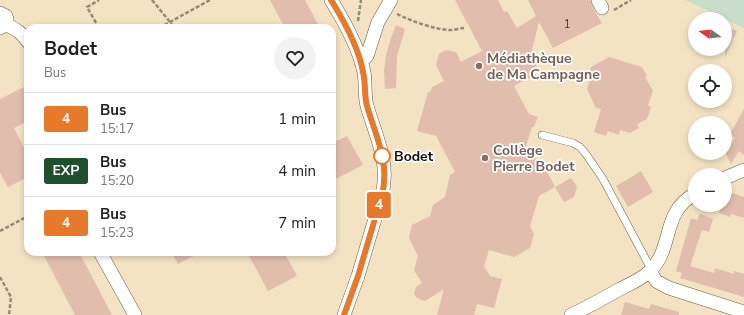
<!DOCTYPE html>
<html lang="fr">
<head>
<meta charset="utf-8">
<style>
	body { margin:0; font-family:"Nunito Sans",sans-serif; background:#f2f2f2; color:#222; height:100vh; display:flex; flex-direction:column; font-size:15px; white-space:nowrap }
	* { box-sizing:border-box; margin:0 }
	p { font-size:13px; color:#767676 }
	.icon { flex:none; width:22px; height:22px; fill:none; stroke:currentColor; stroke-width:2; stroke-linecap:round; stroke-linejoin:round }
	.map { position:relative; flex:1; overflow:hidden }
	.details { position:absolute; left:24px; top:24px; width:312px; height:232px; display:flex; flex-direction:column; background:#fff; border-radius:12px; box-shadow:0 2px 6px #0003 }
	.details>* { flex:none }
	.badge { padding:0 8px; border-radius:3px; font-size:14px; line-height:26px }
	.needle { width:26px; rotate:284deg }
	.fabs { position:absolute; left:688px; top:12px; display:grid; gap:8px }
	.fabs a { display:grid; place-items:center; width:44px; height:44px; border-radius:50%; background:#fff; box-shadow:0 2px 6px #0003; font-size:20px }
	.map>.badge { position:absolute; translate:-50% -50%; box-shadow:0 0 0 2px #fff }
	.round { display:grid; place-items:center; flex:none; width:42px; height:42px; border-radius:21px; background:#f2f2f2 }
	.overview { display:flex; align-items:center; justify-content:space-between; height:68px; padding:0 20px }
	h1 { font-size:19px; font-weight:700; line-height:30px }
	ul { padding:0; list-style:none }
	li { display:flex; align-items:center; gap:12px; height:52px; padding:0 20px; border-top:1px solid #e0e0e0 }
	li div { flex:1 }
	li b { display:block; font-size:15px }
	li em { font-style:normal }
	li .badge { min-width:44px; font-weight:700; text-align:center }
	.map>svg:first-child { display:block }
</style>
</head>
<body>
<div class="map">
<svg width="744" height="315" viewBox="0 0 744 315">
	<rect width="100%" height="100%" fill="#f3e3c3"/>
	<!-- green -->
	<path fill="#c9decb" d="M685 0H744V28Z"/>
	<!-- building -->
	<path fill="#e1bdad" d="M270 0H305L320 28H285Z
		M455 0H498L504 12 507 11 517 28 536 16 528 0H590L595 12 602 23 553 48 539 22 530 58 538 61 532 78H529L514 86 529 114 538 117 534 127H532L523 155 541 160 555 187 539 196 530 226 534 234 530 248 514 257 489 250 484 266 490 276 502 279 494 308 477 304 474 315H437L444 289 425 301 417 298 414 294 416 287 422 283 414 270 418 256 409 238 412 225 430 216 433 205 445 197 450 175 455 172 436 136 417 131 428 92H430L432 87 444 81 436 65 439 54 446 50 456 52 461 62 482 51Z
		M396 25 405 29 397 56 396 88 385 89 384 71 386 55 391 38Z
		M725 26 737 31 725 57Z
		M609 57 642 67 647 76 645 77 653 91 648 105 651 107 647 119 637 124 639 128 630 133 620 130 619 135 608 131 606 136 594 132 601 109 596 108 587 89 591 75 589 74 591 67Z
		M28 85V121L14 128 28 155V177L8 187 0 173V99Z
		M744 109V155L739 151 731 164 725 152 735 138 730 134Z
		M347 136 363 165 332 181V143Z
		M641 171 653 192 628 207 616 186Z
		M571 178 577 187 574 197 564 202 555 187Z
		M732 193 744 197V218L731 214 730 217 719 213 722 205H725V200L728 201Z
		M700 214 713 219 709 232 702 230 690 266 714 273 715 268 734 274V271L744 274V297L680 278 682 273 676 271 691 218 697 220Z
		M42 252H79L112 315H75Z
		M171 252H201L178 264Z
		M247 252H284L297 276 268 291Z
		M625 302 649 309 651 304 679 312V315H621Z"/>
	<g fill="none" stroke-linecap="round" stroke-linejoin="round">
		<!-- service casing -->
		<g stroke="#695b40" stroke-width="8">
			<path id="service" d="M542 135 573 143 580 147 586 154 603 179 651 269"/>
		</g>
		<!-- minor casing -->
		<g stroke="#695b40" stroke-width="14">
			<path id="minor" d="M331 0C344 21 359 48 364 72 366 84 364 95 367 106 376 137 390 162 382 195L358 276 344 315
				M598 0 602 8
				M0 13 6 16 7 19 6 25 0 28
				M6 25C16 28 22 33 28 42
				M361 62 367 56 378 22 391 0
				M725 178 744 170
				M100 252 135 315
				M650 271 656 281 669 288 744 312
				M571 315C588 307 604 298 620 289 630 284 642 279 650 271 674 248 661 212 695 194"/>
		</g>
		<!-- path -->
		<path stroke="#948972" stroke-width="2.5" stroke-dasharray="4 2" stroke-linecap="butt" d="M152 0 170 22 174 28
			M614 10 631 0
			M397 14C411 21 436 30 451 30 455 30 460 28 464 28
			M358 21 361 0
			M99 28 87 7 99 0
			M159 28 210 0
			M0 231 28 216
			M0 277 11 297 9 315"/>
		<!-- service -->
		<use href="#service" stroke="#fff" stroke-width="7"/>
		<!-- minor -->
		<use href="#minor" stroke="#fff" stroke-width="13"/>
	</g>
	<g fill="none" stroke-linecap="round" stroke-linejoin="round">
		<!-- line casing -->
		<g stroke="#fff" stroke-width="9">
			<path id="line" d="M331 0C344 21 359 48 363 72 366 84 364 95 367 106 376 137 390 162 382 195L358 276 344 315"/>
		</g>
		<!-- line -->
		<use href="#line" stroke="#e7792b" stroke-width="6"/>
	</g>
	<!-- markers -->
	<g fill="#8d6e63" stroke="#fff" stroke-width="1.5">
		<circle cx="479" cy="66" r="4"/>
		<circle cx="485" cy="158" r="4"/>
	</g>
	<circle fill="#fff" stroke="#e7792b" stroke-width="2" cx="382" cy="156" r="8"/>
	<g text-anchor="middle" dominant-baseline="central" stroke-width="3.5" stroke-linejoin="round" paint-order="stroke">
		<!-- number labels -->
		<g font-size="12" fill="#46392e">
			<text x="567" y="24">1</text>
		</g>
		<!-- education labels -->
		<g font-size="14" font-weight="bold" fill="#785e54" stroke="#fff" text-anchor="start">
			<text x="487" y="58">Médiathèque<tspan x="487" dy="16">de Ma Campagne</tspan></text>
			<text x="493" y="150">Collège<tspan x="493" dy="16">Pierre Bodet</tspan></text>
		</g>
		<!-- stop labels -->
		<g font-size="14" font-weight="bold" fill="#120d04" stroke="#fff" text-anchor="start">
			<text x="394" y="156">Bodet</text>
		</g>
	</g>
</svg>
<div class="fabs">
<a><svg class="needle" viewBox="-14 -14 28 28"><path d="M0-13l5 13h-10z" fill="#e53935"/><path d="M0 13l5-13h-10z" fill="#767676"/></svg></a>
<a><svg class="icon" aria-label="locate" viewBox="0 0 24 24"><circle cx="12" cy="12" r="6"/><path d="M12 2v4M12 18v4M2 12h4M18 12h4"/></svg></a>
<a>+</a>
<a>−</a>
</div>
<b class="badge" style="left:379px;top:205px;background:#e7792b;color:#fff">4</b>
<section class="details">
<div class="overview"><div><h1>Bodet</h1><p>Bus</p></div><a class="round"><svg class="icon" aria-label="heart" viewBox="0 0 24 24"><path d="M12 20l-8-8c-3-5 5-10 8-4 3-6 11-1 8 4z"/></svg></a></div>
<ul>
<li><span class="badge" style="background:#e7792b;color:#fff">4</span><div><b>Bus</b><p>15:17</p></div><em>1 min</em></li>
<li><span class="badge" style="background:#204f2d;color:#fff">EXP</span><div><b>Bus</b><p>15:20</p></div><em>4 min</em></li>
<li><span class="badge" style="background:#e7792b;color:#fff">4</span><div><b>Bus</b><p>15:23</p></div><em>7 min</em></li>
</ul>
</section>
</div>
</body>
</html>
